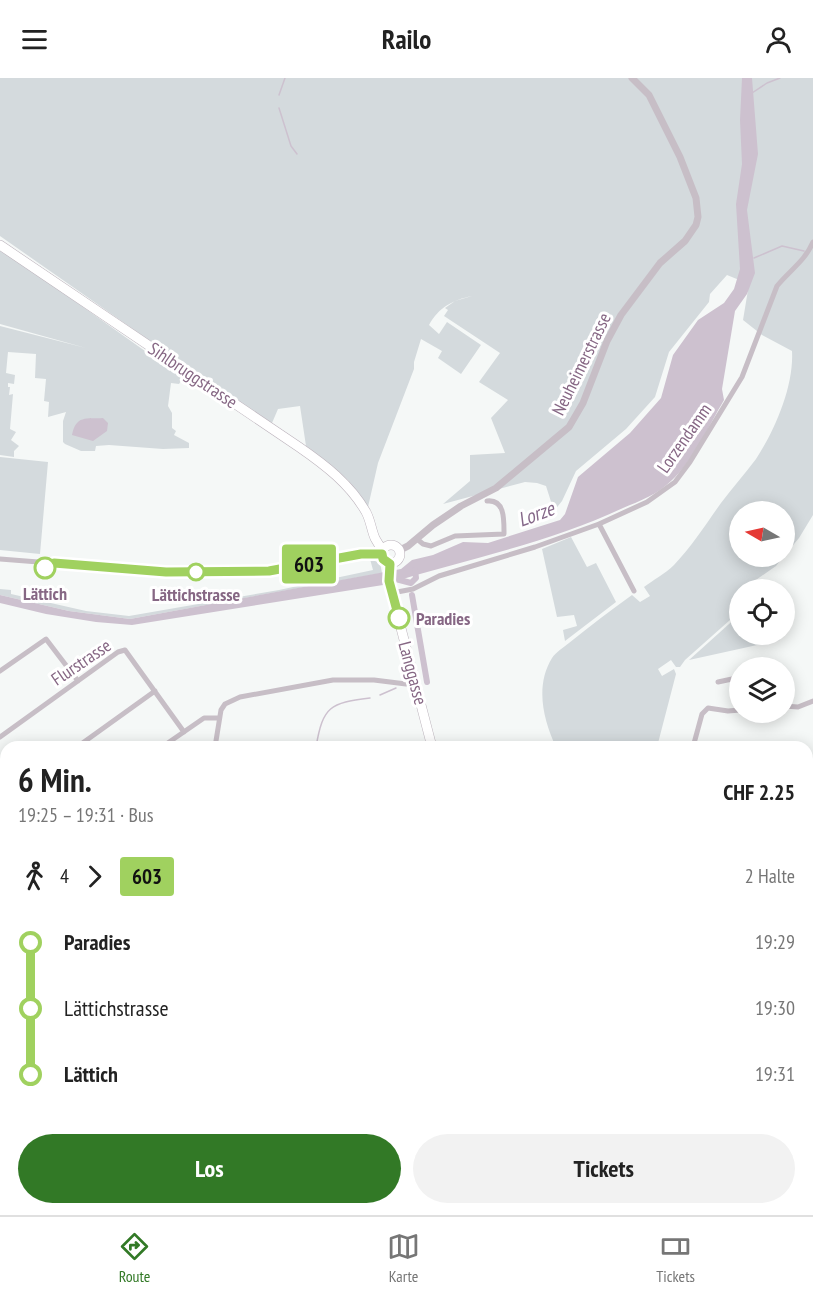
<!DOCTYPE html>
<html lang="de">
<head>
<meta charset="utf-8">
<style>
	body { margin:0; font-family:"PT Sans Narrow",sans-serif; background:#f2f2f2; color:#222; height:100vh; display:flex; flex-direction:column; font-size:22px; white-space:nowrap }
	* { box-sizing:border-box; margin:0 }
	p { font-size:20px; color:#767676 }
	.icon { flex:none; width:33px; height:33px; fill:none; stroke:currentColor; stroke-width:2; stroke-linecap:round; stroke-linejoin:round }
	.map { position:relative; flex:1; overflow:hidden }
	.sheet { position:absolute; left:0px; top:663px; width:813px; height:474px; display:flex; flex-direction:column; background:#fff; border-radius:18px 18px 0 0; box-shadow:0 3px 15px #0003 }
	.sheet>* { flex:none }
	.badge { padding:0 12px; border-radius:4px; font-size:21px; line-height:39px }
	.needle { width:39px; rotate:279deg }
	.controls { position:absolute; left:729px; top:423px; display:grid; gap:12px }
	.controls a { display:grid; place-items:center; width:66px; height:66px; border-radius:50%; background:#fff; box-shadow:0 3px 15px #0003; font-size:30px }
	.map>.badge { position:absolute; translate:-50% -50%; box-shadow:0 0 0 3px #fff }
	.legs { display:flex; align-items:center; gap:9px; height:66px; padding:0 18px; font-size:20px }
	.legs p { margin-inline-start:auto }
	.head { display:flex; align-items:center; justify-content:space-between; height:102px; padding:0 18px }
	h1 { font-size:33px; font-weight:600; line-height:45px }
	.action { display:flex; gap:12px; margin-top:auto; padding:12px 18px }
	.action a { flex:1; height:69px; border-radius:36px; background:#327926; color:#fff; font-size:24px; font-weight:600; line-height:69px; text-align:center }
	.action a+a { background:#f2f2f2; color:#222 }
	ul { padding:0 18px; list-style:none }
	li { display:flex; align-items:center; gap:21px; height:66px; font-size:22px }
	li i { display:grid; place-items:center; width:9px; height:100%; margin:0 8px; background:currentColor }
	li i::after { content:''; width:15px; height:15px; margin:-8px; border:4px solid; border-radius:50%; background:#fff }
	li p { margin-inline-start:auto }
	li:first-child i { background:linear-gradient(#0000 50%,currentColor 0) }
	li:last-child i { background:linear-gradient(currentColor 50%,#0000 0) }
	header { display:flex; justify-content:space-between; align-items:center; height:78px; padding:0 18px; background:#fff; font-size:27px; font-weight:600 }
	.tabs { display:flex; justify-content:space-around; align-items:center; height:84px; border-top:2px solid #e0e0e0; background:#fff; font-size:16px; color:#767676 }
	.tabs a { display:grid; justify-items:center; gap:3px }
	.tabs .on { color:#327926 }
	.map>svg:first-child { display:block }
</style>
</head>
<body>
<header><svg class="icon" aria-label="menu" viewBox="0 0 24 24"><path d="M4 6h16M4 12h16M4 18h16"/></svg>Railo<svg class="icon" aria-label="person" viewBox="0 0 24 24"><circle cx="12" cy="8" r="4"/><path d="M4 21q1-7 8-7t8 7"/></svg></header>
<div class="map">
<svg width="813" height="1137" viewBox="0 0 813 1137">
	<rect width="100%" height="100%" fill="#f5f8f7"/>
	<!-- green -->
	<path fill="#d4dadd" d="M0 0H813V437L799 460 785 477 784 434H740V478L783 479 776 488 753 504 758 511 740 512 739 534 685 582 680 589H676L671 582 658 591 662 598 674 591 676 596 657 669H556C543 641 535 608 552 580 556 574 564 569 569 565 590 548 611 532 632 517L640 524 650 518 644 509C653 502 665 496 674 487 692 468 706 446 721 425 732 410 745 396 756 381 775 352 794 308 792 273L762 257 743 242 749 206 727 197 710 216 709 224 669 274 655 319 626 351 576 393 562 423 554 433 546 408 537 405 525 404 443 426 470 403V377L505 375 491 340 508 322 479 304 500 275 444 238 448 232 445 230 455 223 472 218C453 222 439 229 429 247L439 256 447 244 481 267 461 296 438 280 442 273 421 261 414 284V291L378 385 368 429 348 402 306 368 300 328 278 331 272 345 190 291 0 158Z
		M0 170 183 300 179 306 171 305 168 328 172 335V350L176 353 174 357 189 365V370L163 371 109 367 96 368 95 373H81L65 366 63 364V343L66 334 48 339 49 324 44 323 46 301 35 300 36 276 8 274 6 295 15 297 14 306 8 305V309H10L9 317 13 316 10 351 16 354 11 362 19 368 14 373V379L0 377V248L86 270 0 246Z
		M0 379 48 384 40 476 0 472Z
		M571 459 587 489 596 485 616 524 565 563 563 552 577 548 574 537 557 539 542 471Z
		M370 481 380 485 382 495 130 541 69 533 0 517V511L11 512V516L86 533 129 538 279 512 373 492Z
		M739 537 740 556 781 557 780 562 689 582Z"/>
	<!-- water -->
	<path fill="#cdc1cf" d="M742 0H752L758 76 747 132 755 195 747 216 735 233 722 311 724 322C708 349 694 382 671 403 658 416 640 423 623 430 547 466 463 482 383 507L132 547 96 544 46 536 0 525V517L69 533 130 541 401 491 412 482 433 477 463 464 488 465 560 442 565 436 578 399 630 355 661 320 673 277 698 242 724 225 734 211 740 191 736 126 742 86 740 42Z
		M103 340 108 345 107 353 93 363 72 357C76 337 86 341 103 340Z"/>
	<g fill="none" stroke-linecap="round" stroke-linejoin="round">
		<!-- stream -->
		<path stroke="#cdc1cf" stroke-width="1.5" d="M752 15 767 5 780 0
			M279 17 285 0
			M279 30 291 68 297 76
			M754 180 782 168 804 173
			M380 617 396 610
			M316 669C323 628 330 625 370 620
			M74 1137 75 1131"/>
		<!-- canal -->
		<path stroke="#cdc1cf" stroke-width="6" d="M392 500 411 505 416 500 415 492
			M412 517 427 604"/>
		<!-- primary casing -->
		<g stroke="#bbb2bb" stroke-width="10">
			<path id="primary" d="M0 167 299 369C325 387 350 406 366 434 373 447 371 461 383 471
				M382 476a9 9 0 1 1 18 0a9 9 0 1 1-18 0Z
				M390 486V508L432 669
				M362 1131 365 1137"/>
		</g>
		<!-- minor -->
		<path stroke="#c7bec6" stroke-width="5" d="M599 446 634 513
			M417 461 423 466 431 468 455 458 504 456C504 442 505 421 487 423
			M0 481 166 494 269 493 361 476H382
			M392 515 413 511 439 498 535 469 599 446 647 424 675 404 690 384 742 299 777 208C790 192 805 183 813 164
			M0 593 46 561 78 603
			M718 604 732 601 740 603
			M784 628 798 629 813 623
			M0 659 118 574 125 572 184 654
			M77 669 155 613
			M162 669 204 640H218
			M215 669 221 632 225 626 240 619 333 602H374L406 606 415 604
			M693 669 702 636 708 630 728 633 740 632
			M0 724 6 719
			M0 749 6 755
			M807 799H813
			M813 1014 808 1027 813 1046
			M315 1131 331 1137
			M742 1131 744 1137
			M102 1137 105 1131
			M455 1137V1131
			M548 1137 549 1131"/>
		<!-- tertiary -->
		<path stroke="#c7bec6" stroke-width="7" d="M400 472 408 468 433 447 461 428 496 410 569 349 583 325 607 263 621 237 660 185 685 163 696 147 698 139 696 120 680 79 649 17 632 0
			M807 848 813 847
			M807 1075 813 1073
			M616 1137 637 1131"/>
		<!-- primary -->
		<use href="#primary" stroke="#fff" stroke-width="9"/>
	</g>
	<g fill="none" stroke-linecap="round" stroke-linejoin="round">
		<!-- line-1 casing -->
		<g stroke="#fff" stroke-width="14">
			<path id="line-1" d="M45 490 54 485 166 494 269 493 361 476H382L383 481 390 486 389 503 399 540"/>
		</g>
		<!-- line-1 -->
		<use href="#line-1" stroke="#a0d15f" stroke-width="9"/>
	</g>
	<!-- markers -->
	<g fill="#fff" stroke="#a0d15f" stroke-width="3">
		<circle cx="45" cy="490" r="10"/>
		<circle cx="196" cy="494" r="8"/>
		<circle cx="399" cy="540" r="10"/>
	</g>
	<g text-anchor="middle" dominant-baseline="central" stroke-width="6" stroke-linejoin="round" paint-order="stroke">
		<!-- street labels -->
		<g font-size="18" fill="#866784" stroke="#fff">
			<text transform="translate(581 286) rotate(-64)">Neuheimerstrasse</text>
			<text transform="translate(193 297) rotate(34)">Sihlbruggstrasse</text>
			<text transform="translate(684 360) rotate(-55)">Lorzendamm</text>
			<text transform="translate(81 584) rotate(-34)">Flurstrasse</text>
			<text transform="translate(413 595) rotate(75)">Langgasse</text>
		</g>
		<!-- stop labels -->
		<g font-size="18" font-weight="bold" fill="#866784" stroke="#fff">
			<text x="45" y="515">Lättich</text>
			<text x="196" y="516">Lättichstrasse</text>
			<text x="416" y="540" text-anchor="start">Paradies</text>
		</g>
		<!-- water labels -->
		<g font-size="20" font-style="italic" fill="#856889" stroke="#fff">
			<text transform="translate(536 436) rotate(-21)">Lorze</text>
		</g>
	</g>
</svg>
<div class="controls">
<a><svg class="needle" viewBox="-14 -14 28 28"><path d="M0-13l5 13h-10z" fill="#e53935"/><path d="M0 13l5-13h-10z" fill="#767676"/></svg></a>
<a><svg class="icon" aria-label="locate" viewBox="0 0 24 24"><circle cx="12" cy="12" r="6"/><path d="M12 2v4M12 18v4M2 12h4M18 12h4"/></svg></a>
<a><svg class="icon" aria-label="layers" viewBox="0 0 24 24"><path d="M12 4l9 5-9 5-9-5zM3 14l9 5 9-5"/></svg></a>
</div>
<b class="badge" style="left:309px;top:486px;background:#a0d15f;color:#111">603</b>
<section class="sheet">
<div class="head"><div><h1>6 Min.</h1><p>19:25 – 19:31 · Bus</p></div><b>CHF 2.25</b></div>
<div class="legs"><svg class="icon" aria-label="walk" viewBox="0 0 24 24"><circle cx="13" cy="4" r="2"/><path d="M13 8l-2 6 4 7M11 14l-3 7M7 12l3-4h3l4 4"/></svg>4<svg class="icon" aria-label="forward" viewBox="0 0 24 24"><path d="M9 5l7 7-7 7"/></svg><b class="badge" style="background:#a0d15f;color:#111">603</b><p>2 Halte</p></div>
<ul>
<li><i style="color:#a0d15f"></i><b>Paradies</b><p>19:29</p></li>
<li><i style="color:#a0d15f"></i><span>Lättichstrasse</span><p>19:30</p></li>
<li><i style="color:#a0d15f"></i><b>Lättich</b><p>19:31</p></li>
</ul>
<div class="action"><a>Los</a><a>Tickets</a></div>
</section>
</div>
<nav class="tabs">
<a class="on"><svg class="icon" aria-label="directions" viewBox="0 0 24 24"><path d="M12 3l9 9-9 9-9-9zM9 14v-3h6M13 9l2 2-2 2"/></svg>Route</a>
<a><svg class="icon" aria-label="map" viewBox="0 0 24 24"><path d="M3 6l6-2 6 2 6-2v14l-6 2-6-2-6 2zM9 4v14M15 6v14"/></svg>Karte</a>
<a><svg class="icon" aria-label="tickets" viewBox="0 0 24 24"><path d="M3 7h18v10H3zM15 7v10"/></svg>Tickets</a>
</nav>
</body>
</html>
